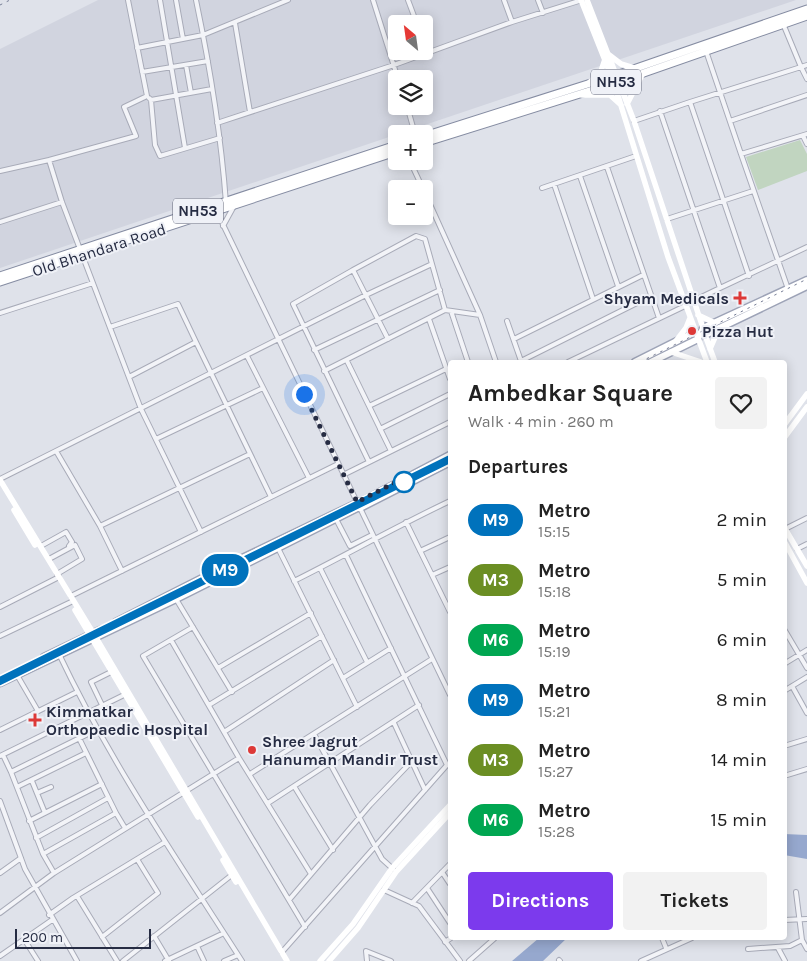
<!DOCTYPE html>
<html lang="en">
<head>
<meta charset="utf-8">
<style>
	body { margin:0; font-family:Karla,sans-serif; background:#f2f2f2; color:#222; height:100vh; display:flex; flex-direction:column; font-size:19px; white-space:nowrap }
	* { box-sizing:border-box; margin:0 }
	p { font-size:16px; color:#767676 }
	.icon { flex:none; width:28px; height:28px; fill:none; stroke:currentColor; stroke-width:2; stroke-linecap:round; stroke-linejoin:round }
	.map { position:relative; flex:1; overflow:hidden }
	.details { position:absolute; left:448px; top:360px; width:339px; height:580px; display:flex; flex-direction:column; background:#fff; border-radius:5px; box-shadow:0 2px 12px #0003 }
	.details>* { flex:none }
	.badge { padding:0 10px; border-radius:16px; font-size:18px; line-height:32px }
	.needle { width:32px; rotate:331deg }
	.fabs { position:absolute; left:388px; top:15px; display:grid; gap:10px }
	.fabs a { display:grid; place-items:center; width:45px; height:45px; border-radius:5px; background:#fff; box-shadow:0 2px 12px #0003; font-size:25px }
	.scale { position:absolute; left:15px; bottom:12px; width:136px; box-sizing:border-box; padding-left:5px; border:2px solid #262c43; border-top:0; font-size:14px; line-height:18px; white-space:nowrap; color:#262c43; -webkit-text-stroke:4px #eff1f7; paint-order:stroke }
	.you { position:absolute; width:25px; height:25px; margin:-12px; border:4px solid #fff; border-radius:50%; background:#1a73e8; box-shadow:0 0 0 8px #1a73e833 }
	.map>.badge { position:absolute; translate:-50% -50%; box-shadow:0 0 0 2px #fff }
	h2 { padding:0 20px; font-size:19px; line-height:45px }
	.round { display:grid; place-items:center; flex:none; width:52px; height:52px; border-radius:5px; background:#f2f2f2 }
	.overview { display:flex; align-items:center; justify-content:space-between; height:85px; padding:0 20px }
	h1 { font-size:24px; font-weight:700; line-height:38px }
	.button { display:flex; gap:10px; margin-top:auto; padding:10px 20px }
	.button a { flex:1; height:58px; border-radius:5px; background:#7c3aed; color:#fff; font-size:20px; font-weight:700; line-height:58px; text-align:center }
	.button a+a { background:#f2f2f2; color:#222 }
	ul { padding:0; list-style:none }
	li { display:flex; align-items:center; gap:15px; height:60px; padding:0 20px }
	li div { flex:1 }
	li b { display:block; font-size:19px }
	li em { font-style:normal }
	li .badge { min-width:55px; font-weight:700; text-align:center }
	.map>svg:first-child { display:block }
</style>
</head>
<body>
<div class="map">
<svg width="807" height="961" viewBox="0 0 807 961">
	<rect width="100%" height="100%" fill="#dfe2ea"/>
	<!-- built -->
	<path fill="#d1d4df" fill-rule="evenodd" d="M98 0H796L0 268V49ZM396 24H424V51H396ZM396 79H424V106H396Z"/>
	<!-- green -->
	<path fill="#c1d5c0" d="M800 140 807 154V171L758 190 746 157Z"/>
	<!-- water -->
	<path fill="#96a8ce" d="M784 834 807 835V859L784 855Z
		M539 938H567L543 961H512Z"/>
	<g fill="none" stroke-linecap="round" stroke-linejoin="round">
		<!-- minor casing -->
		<g stroke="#a8abb8" stroke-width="6">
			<path id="minor" d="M128 0 147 96 124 107 136 136 49 160 62 202 141 409 201 532
				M160 0 185 148
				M176 0 183 39
				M196 0C210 67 221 134 226 203
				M373 0 398 79
				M408 0 417 24
				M504 0 512 22
				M538 0 543 13
				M235 23 250 112
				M424 42 427 52
				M137 48 203 35 288 0
				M706 51 741 154 807 134
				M186 65 191 93
				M807 65 801 67 807 79
				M142 72 208 61
				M149 98 151 100 212 89
				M151 100 155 145 160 156 220 138
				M407 106 415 134
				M660 111 720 288 807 247
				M634 121 690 102
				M730 121 807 95
				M217 123 394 65 512 22 582 0
				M803 136 807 144
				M741 154 788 289
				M410 161 423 189
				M607 167 659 318
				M0 171 49 160
				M580 176 618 286
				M554 184 593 299
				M542 188 636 156
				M424 191 480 315 496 362
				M216 210 357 502
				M667 219 753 191
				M0 222 62 202
				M223 226 234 206
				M353 270 293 304 369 462
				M749 276 690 102 801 67 784 26
				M693 301 720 288
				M451 311 468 362
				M0 313 93 283
				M429 319 450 379
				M507 321 521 361
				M110 327 178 304 196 342
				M388 339 353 270 416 236 425 239 432 264
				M514 339 643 275
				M314 350 440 290
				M247 356 309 478
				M347 361 391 451
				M521 361 651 296
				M568 362 685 306
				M324 371 445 310
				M129 377 196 342 271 497
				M369 406 446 369
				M380 429 450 394
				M156 439 263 388
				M56 451 100 526 122 571
				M343 475 450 422
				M0 479 366 295 432 264 445 310 480 315
				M360 508 450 695
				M336 519 350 546 372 535
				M406 522 450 612
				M100 526 250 454
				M785 529 807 518
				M41 546 66 532 72 542 69 546
				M278 548 357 707
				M797 549 807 544
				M420 551 450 537
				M49 559 75 545 82 559 57 574
				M320 568 367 662
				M432 575 450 567
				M294 581C346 555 397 526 450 501
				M71 596 338 464
				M176 599 232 692
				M0 607 59 577
				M193 627 143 656 305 927
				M784 629 807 668
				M0 636 71 602
				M171 640 239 758 311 874
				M59 654C110 762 178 861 242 961
				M784 664 807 650
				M218 668 311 613
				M17 675 38 711
				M343 678 391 648
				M792 686 807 713
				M784 691 807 677
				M102 705 91 682 111 672
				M209 705 322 636
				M394 723 425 790
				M0 730 77 692
				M224 732 334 660
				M314 734 382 859 393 869
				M79 738 116 813 43 854 11 772 98 729
				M784 746 807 739
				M3 755 11 772
				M0 756 124 695
				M250 774 432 659
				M784 776 807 769
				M32 781 45 813
				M294 786 333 850
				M17 787 86 753
				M37 793 51 787
				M0 801 25 869 77 961
				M268 803 419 705
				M116 813 125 828
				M29 821 102 784
				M36 838 108 798
				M43 854 54 873
				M442 872 450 884
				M0 873 21 858
				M427 888 450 923
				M384 890 419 906 460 961
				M77 896 117 961
				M289 900 370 805 413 760
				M412 903 450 864
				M0 913 54 873 239 758
				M49 915 73 898 165 842
				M784 920 807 919
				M154 936 169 961
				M102 937 158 893 137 859
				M662 938 666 948
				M24 939 38 961
				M802 940 807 949
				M445 942 451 938
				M197 946 204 961
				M778 948 785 961
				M748 949 790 946 802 940 796 892
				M282 952 447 765 346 555
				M0 956 52 920
				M559 960 560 961
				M123 961 233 874
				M165 961 224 933
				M224 961 238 955
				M367 961 366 951 391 961
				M469 961 495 938
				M641 961 692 938"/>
		</g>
		<!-- primary casing -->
		<g stroke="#9da3b7" stroke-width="9">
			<path id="primary" d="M703 328 807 280
				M705 335 807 286
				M635 362 695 332
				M651 362 698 339
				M363 501 450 455
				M362 506 359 502 356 504 357 508H360L450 462
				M116 622 234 562 355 504
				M44 657 100 630
				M0 683 176 599 357 508"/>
		</g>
		<!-- trunk casing -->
		<g stroke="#858ca2" stroke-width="9">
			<path id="trunk" d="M424 136 616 75 807 9
				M424 143 618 82 807 16
				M0 276 396 145
				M0 282 396 152"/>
		</g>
		<!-- minor -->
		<use href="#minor" stroke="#f3f4f8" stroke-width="4"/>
		<!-- secondary -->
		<path stroke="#fff" stroke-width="5.5" d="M581 0 614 83 668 257 707 362
			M587 0 634 121 703 328 698 339
			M608 54 621 64 634 68
			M589 83 601 71 605 59
			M582 95H610L621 105
			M627 104 643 73
			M698 315 715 323
			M702 334 705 335 715 362
			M676 341 686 328 690 318
			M710 349 719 328
			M671 352 701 362
			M784 425 807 394
			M784 438 807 407
			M0 480 95 636 287 961
			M14 510 35 545
			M784 527 807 566
			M784 541 807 583
			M75 610 198 817
			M223 860 236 882
			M320 961 353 924 392 868 450 805
			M329 961 358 928 396 872 450 813"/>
		<!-- primary -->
		<use href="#primary" stroke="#fff" stroke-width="6"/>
		<!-- trunk -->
		<use href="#trunk" stroke="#fff" stroke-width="7"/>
		<!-- rail -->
		<path stroke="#777e96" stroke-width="1" stroke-dasharray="2.5 5" stroke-linecap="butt" d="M0 5 10 0
			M640 362 807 279
			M0 681 450 459"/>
	</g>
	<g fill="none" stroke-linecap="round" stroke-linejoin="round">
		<!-- line casing -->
		<g stroke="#fff" stroke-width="11">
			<path id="line" d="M0 681 450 459"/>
		</g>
		<!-- line -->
		<use href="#line" stroke="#0072bc" stroke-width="8"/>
		<!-- walk -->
		<path stroke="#262c43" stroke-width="5" stroke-dasharray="0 9" d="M304 394 357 502 402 479 404 482"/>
	</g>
	<!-- markers -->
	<g fill="#dd3937" stroke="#eff1f7" stroke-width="2">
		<path d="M737.5 290.5h5v5h5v5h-5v5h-5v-5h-5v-5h5z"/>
		<circle cx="692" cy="331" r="5"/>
		<path d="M32.5 712.5h5v5h5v5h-5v5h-5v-5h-5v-5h5z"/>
		<circle cx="252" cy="750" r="5"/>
	</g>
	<circle fill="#fff" stroke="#0072bc" stroke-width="2.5" cx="404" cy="482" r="10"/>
	<g text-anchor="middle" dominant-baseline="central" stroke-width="4" stroke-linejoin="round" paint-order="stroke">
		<!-- shield labels -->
		<g fill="#eff1f7" stroke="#626779" stroke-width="1">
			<rect x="591" y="69.5" width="50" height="25" rx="4"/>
			<rect x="173" y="198.5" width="50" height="25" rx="4"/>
		</g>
		<g font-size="15" font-weight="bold" fill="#262c43">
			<text x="616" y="82">NH53</text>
			<text x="198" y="211">NH53</text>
		</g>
		<!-- street labels -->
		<g font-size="16" fill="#262c43" stroke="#eff1f7">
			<text transform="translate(99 250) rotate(-18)">Old Bhandara Road</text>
		</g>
		<!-- poi labels -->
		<g font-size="16" font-weight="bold" fill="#262c43" stroke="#eff1f7" text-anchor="start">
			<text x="729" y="298" text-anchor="end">Shyam Medicals</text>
			<text x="702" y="331">Pizza Hut</text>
			<text x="46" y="711">Kimmatkar<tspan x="46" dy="18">Orthopaedic Hospital</tspan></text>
			<text x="262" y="741">Shree Jagrut<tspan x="262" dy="18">Hanuman Mandir Trust</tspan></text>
		</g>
	</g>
</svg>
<div class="fabs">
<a><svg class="needle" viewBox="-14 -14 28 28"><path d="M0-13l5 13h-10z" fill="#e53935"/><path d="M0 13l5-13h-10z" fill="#767676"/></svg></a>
<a><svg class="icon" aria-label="layers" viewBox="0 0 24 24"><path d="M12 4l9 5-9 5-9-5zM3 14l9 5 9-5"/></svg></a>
<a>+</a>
<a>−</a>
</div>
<div class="scale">200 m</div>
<div class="you" style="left:304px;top:394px"></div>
<b class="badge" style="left:225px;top:570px;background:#0072bc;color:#fff">M9</b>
<section class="details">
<div class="overview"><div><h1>Ambedkar Square</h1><p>Walk · 4 min · 260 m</p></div><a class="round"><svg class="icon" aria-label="heart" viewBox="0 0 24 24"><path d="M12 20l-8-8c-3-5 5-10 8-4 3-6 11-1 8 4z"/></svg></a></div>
<h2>Departures</h2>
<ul>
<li><span class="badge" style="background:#0072bc;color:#fff">M9</span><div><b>Metro</b><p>15:15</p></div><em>2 min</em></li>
<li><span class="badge" style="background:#6b8e23;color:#fff">M3</span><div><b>Metro</b><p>15:18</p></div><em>5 min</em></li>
<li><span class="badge" style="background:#00a651;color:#fff">M6</span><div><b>Metro</b><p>15:19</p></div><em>6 min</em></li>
<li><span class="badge" style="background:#0072bc;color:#fff">M9</span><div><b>Metro</b><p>15:21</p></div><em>8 min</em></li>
<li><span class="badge" style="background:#6b8e23;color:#fff">M3</span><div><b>Metro</b><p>15:27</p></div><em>14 min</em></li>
<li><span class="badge" style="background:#00a651;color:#fff">M6</span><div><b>Metro</b><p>15:28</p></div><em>15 min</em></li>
</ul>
<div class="button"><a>Directions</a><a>Tickets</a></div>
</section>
</div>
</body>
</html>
